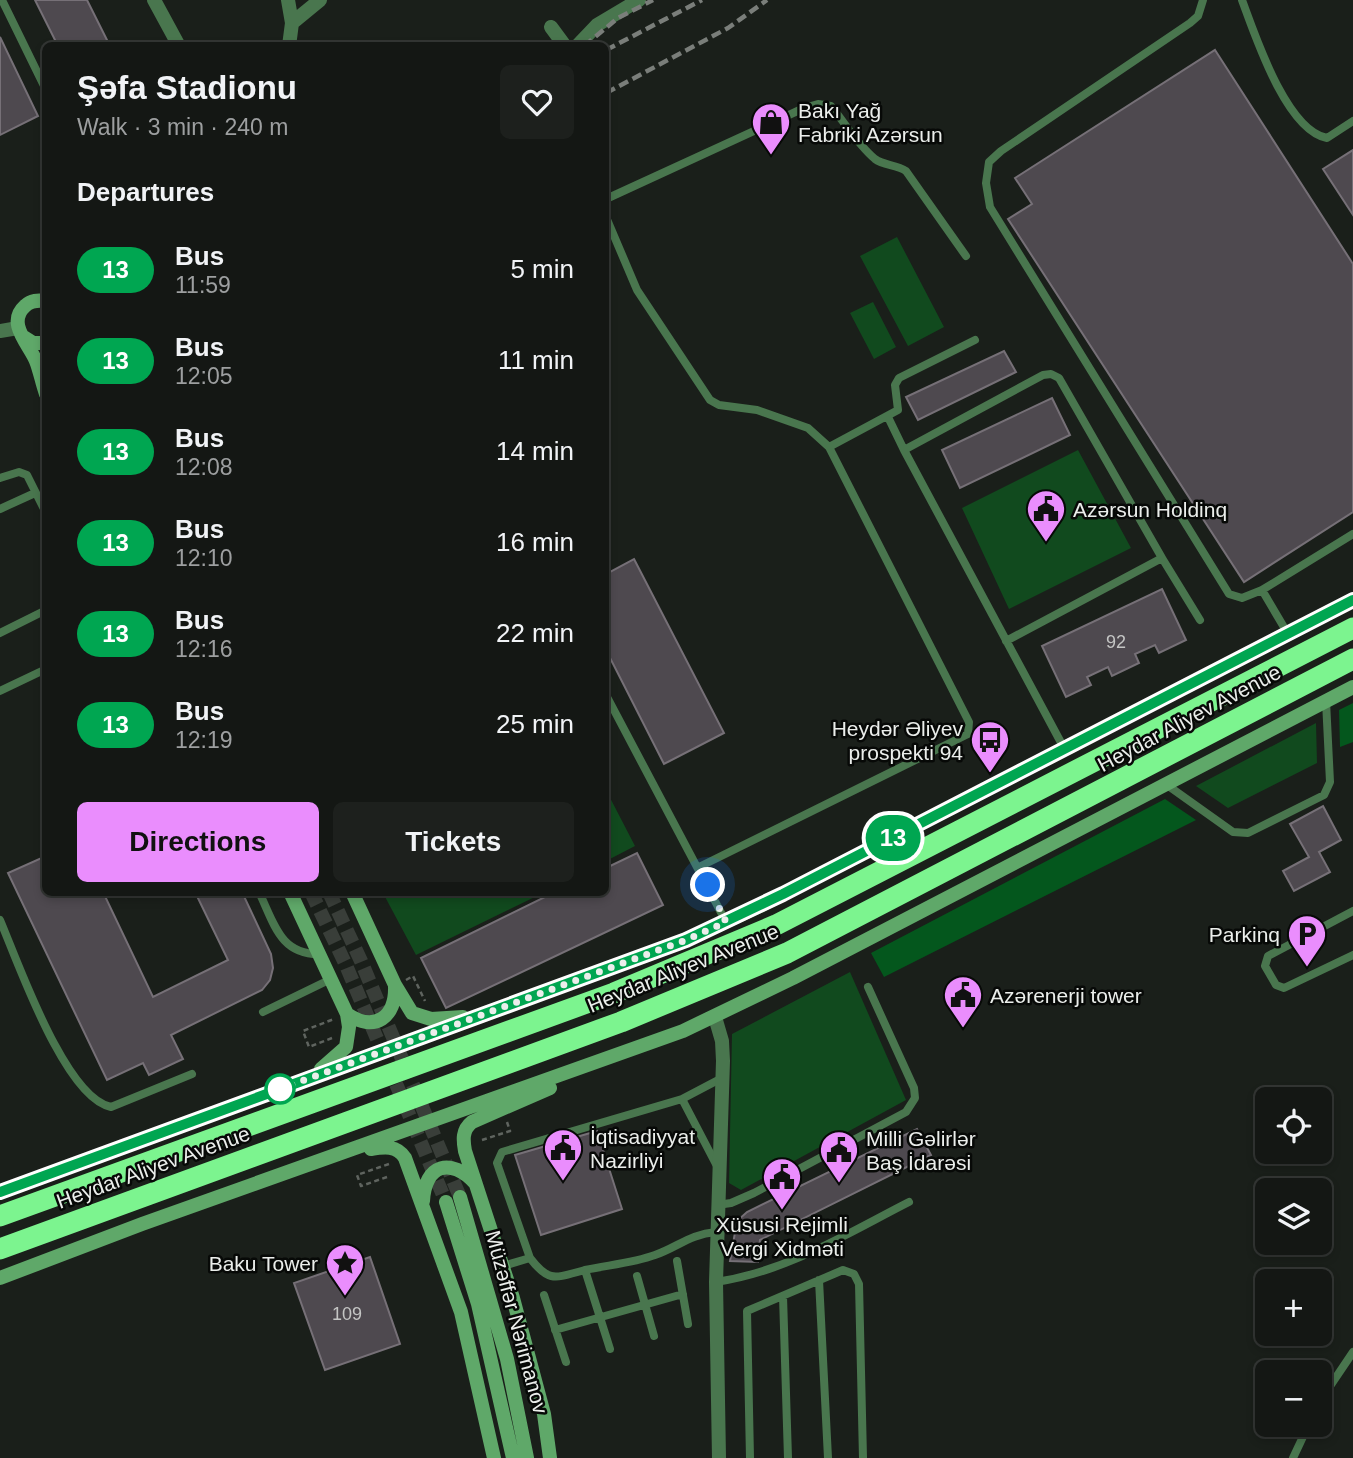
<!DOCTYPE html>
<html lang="en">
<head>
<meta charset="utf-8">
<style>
	body { margin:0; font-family:Arial,sans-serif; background:#1d201d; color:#f1f3f6; height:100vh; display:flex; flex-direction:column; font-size:26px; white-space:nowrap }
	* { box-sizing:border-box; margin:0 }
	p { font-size:23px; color:#9d9fa0 }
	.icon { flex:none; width:38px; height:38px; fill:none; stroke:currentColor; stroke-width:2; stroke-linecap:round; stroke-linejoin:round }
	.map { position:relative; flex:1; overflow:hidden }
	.side { position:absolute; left:42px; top:42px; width:567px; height:854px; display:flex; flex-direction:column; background:#141714; border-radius:10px; box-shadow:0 4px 10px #0003,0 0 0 2px #333634 }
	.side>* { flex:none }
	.badge { padding:0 14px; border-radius:23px; font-size:24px; line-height:46px }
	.tools { position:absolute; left:1255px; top:1087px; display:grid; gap:14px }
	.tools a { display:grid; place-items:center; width:77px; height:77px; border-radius:10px; background:#141714; box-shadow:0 4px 10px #0003,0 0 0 2px #333634; font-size:35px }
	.you { position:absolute; width:35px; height:35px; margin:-18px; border:5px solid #fff; border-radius:50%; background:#1a73e8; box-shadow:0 0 0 10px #1a73e833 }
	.map>.badge { position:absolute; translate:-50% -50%; box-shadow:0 0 0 4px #fff }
	h2 { padding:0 35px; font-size:26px; line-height:63px }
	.round { display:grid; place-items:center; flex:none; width:74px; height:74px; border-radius:10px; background:#1d201d }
	.summary { display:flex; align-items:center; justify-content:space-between; height:119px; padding:0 35px }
	h1 { font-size:33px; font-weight:700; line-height:52px }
	.action { display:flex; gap:14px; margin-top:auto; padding:14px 35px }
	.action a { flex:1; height:80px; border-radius:10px; background:#ea8dfd; color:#111; font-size:28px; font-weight:700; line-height:80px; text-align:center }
	.action a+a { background:#1d201d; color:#f1f3f6 }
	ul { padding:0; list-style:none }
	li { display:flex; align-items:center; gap:21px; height:91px; padding:0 35px }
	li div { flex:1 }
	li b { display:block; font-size:26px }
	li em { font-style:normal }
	li .badge { min-width:77px; font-weight:700; text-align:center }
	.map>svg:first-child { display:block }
</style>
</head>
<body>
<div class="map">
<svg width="1353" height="1458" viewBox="0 0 1353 1458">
	<rect width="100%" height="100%" fill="#1a1f1a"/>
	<!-- green -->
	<path fill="#114a1e" d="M897 237 944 327 908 346 860 256Z
		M873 302 896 347 874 359 850 313Z
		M1078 450 1131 548 1009 609 962 508Z
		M1316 723 1317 763 1228 808 1196 786Z
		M606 790 635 846 606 861Z
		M383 893H543L416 955Z
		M850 972 906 1100 741 1190 729 1183 732 1034Z"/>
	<!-- forest -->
	<path fill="#04571d" d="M1353 703V742L1340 747 1339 710Z
		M1165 799 1196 820 884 977 871 953Z"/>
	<!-- building -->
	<path fill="#4e494f" stroke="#767077" stroke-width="2" d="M35 0H87L110 46H58Z
		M0 37 38 116 0 135Z
		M1215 50 1353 264V512L1244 582 1008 219 1032 204 1015 178Z
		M1353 150V215L1323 169Z
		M1004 351 1016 372 918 420 906 397Z
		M1052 398 1070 435 960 488 942 450Z
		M634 559 724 733 664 764 606 650V574Z
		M1162 589 1186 640 1159 653 1155 645 1135 654 1139 663 1112 676 1108 667 1087 677 1091 685 1066 697 1042 646Z
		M1323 806 1341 840 1319 852 1330 872 1294 891 1283 871 1309 857 1290 824Z
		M637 853 663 905 446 1008 421 958 555 892H606V868Z
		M46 856V892H103L153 997 228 960 195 892H242L271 954 273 968 270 980 262 990 171 1035 183 1059 149 1075 143 1063 107 1080 8 873Z
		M917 1129 931 1155 760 1240 758 1262 730 1261 737 1221 747 1212Z
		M597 1131 622 1209 541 1235 515 1155Z
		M370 1257 400 1344 325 1370 294 1283Z"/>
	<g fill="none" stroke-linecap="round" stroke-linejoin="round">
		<!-- secondary-tunnel -->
		<path stroke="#393e39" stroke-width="14" stroke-dasharray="14 7" stroke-linecap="butt" d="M311 892 345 963 446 1202
			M329 892 361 961 460 1197"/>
		<!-- path -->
		<path stroke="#5f645f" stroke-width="2.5" stroke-dasharray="5 3.5" stroke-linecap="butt" d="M406 980 413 976 425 1001
			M332 1038 309 1047 303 1031 334 1019
			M482 1140 510 1131 507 1122
			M387 1177 361 1186 357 1175 392 1163"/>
		<!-- lane -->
		<path stroke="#49764e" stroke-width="8" d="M2 0 46 90
			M1203 0 1198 16 1190 23 1001 151 989 162 986 183 990 207 1229 594 1242 598 1262 590 1288 634
			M1242 0C1255 35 1286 130 1327 138L1353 121
			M606 199 804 108 818 104 831 106C845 123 858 145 875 159 884 166 896 164 906 171L966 256
			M606 217 637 290 710 400 719 405 757 410 808 428 829 447
			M888 417 904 450
			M0 478 19 472 27 475 46 513
			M0 509 35 493
			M1262 590 1353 534
			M0 633 46 610
			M1006 641 1162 558
			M0 691 46 669
			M606 695 726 922
			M1065 750 904 450 1043 375 1051 374 1059 378 1162 558 1200 620
			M1167 785 1233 832 1248 833 1324 795 1330 782 1326 701
			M699 867 968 734 969 722 829 447 898 410 895 385 899 378 975 340
			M259 892C274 923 280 955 320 954
			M1353 911 1268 956 1265 966 1276 985 1284 988 1353 955
			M0 920C18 962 65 1098 111 1107L192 1074
			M263 1012 331 979
			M682 1099 718 1168
			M717 1205 731 1203 754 1193 906 1112 915 1098 914 1088 868 987
			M530 1258 499 1169 497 1163 502 1152 682 1099 722 1078
			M677 1261 688 1324
			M503 1266 530 1258C549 1283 555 1278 585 1270L610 1349
			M585 1270C608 1265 633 1263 655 1255 678 1247 690 1234 716 1232
			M637 1276 654 1336
			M819 1280 828 1458
			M716 1282C786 1272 846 1234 909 1202
			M544 1295 566 1362
			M783 1296 788 1458
			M555 1330 683 1294
			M1320 1401 1353 1352
			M750 1458 747 1311 843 1270 854 1274 859 1284 863 1458
			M1293 1458 1309 1424"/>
		<!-- street -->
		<path stroke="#49764e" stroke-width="14" d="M154 0 179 46
			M288 0 292 23 289 46
			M292 23 320 0
			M551 27 565 46
			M577 46 597 25 639 0
			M0 331 18 328
			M715 1017 722 1041 723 1061 716 1282 719 1458"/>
		<!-- secondary -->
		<path stroke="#5fa869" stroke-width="14" d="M46 301C38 300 31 300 25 306 6 323 29 344 36 361 40 371 42 383 46 394
			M22 336 33 343H46
			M290 892 347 1014 349 1027 346 1047 321 1069
			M352 892 395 985 412 1013 431 1019 463 1017
			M347 1014C375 1033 396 1017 395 986
			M550 1088 472 1122C462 1130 463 1140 465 1151L513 1298 544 1414 550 1458
			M371 1149C384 1147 397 1145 405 1158L461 1312 494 1458
			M0 1192 686 940 760 906 1353 600
			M460 1197 507 1359 527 1458
			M423 1201C425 1164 451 1157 475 1183
			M446 1202 478 1304 513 1458
			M0 1278 142 1224 683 1031 793 978 1353 687"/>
		<!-- highway -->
		<path stroke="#7cf48f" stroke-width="21" d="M0 1216 614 993 776 925 1353 628
			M0 1249 621 1022 787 953 1353 659"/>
		<!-- rail -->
		<path stroke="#7a7e7a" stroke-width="4.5" stroke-dasharray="10 5" stroke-linecap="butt" d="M584 46 618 18 653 0
			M606 50 702 0
			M606 93 728 28 767 0"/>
	</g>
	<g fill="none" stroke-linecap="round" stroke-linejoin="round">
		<!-- line casing -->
		<g stroke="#fff" stroke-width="16">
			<path id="line" d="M0 1192 686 940 783 894 1353 600"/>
		</g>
		<!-- line -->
		<use href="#line" stroke="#00a651" stroke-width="10"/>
		<!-- walk -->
		<path stroke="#ebeeeb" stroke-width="7" stroke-dasharray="0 12.6" d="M280 1089 686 940 726 922 708 885"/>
	</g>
	<!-- icons -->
	<defs>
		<g id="shop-pin" transform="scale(2.0125)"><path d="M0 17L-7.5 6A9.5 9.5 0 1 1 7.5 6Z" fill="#ea8dfd" stroke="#070907"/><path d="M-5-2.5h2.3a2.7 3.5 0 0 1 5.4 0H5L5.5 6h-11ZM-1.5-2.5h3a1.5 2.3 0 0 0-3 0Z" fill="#111"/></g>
		<g id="civic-pin" transform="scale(2.0125)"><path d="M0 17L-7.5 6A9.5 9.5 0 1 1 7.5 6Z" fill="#ea8dfd" stroke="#070907"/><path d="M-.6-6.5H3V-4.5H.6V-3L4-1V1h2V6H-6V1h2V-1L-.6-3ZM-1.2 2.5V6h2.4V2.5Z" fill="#111"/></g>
		<g id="bus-pin" transform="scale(2.0125)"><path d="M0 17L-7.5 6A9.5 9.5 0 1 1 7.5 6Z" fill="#ea8dfd" stroke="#070907"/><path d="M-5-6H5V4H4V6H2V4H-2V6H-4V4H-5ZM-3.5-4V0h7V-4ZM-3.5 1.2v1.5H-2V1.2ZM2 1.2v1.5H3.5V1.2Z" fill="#111"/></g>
		<g id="parking-pin" transform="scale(2.0125)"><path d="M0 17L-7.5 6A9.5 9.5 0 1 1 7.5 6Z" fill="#ea8dfd" stroke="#070907"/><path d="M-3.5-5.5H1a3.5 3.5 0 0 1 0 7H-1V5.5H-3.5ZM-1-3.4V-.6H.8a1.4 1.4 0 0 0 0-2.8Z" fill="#111"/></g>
		<g id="sight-pin" transform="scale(2.0125)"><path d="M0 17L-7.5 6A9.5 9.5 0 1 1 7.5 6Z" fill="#ea8dfd" stroke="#070907"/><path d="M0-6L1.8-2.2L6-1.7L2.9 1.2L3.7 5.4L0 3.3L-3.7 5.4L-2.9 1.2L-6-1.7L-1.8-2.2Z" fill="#111"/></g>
	</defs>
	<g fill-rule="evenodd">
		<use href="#shop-pin" x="771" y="122"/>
		<use href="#civic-pin" x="1046" y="509"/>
		<use href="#bus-pin" x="990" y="740"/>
		<use href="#parking-pin" x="1307" y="934"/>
		<use href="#civic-pin" x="963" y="995"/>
		<use href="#civic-pin" x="563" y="1148"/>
		<use href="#civic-pin" x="839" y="1150"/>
		<use href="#civic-pin" x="782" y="1177"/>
		<use href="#sight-pin" x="345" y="1263"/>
	</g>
	<!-- markers -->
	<circle fill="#fff" stroke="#00a651" stroke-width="3.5" cx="280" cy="1089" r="14"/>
	<g text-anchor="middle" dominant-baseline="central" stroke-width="5" stroke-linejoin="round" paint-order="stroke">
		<!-- number labels -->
		<g font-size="18" fill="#c4c5c4">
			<text x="1116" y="642">92</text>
			<text x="347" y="1314">109</text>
		</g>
		<!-- poi labels -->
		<g font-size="21" fill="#ebeeeb" stroke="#070907" text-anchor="start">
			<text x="798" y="110">Bakı Yağ<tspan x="798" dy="24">Fabriki Azərsun</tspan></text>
			<text x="1073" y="509">Azərsun Holdinq</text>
			<text x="963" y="728" text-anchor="end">Heydər Əliyev<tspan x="963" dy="24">prospekti 94</tspan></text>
			<text x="1280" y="934" text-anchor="end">Parkinq</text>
			<text x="990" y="995">Azərenerji tower</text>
			<text x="590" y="1136">İqtisadiyyat<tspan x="590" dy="24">Nazirliyi</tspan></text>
			<text x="866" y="1138">Milli Gəlirlər<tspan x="866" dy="24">Baş İdarəsi</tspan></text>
			<text x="782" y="1224" text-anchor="middle">Xüsusi Rejimli<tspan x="782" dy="24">Vergi Xidməti</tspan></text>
			<text x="318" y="1263" text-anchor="end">Baku Tower</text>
		</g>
		<!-- street labels -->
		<g font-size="21" fill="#ebeeeb" stroke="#070907">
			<text transform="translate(1189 718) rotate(-28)">Heydar Aliyev Avenue</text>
			<text transform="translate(683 968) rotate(-22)">Heydar Aliyev Avenue</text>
			<text transform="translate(153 1167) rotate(-20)">Heydar Aliyev Avenue</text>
			<text transform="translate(517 1322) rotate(75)">Müzəffər Nərimanov</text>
		</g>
	</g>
</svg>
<div class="tools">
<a><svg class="icon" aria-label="locate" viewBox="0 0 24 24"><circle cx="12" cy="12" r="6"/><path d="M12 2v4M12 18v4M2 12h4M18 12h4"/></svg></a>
<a><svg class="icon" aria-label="layers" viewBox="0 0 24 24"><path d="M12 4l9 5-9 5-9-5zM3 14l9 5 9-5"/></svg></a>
<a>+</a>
<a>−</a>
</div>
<div class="you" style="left:708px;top:885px"></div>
<b class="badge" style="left:893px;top:838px;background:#00a651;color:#fff">13</b>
<section class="side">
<div class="summary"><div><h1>Şəfa Stadionu</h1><p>Walk · 3 min · 240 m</p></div><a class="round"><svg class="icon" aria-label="heart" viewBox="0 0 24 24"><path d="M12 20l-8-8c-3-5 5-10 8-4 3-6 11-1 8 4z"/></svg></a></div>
<h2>Departures</h2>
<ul>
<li><span class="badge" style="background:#00a651;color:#fff">13</span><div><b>Bus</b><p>11:59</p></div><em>5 min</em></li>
<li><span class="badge" style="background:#00a651;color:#fff">13</span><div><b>Bus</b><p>12:05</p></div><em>11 min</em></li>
<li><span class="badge" style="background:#00a651;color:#fff">13</span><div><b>Bus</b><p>12:08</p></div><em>14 min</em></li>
<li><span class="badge" style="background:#00a651;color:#fff">13</span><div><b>Bus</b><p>12:10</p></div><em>16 min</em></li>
<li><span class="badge" style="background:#00a651;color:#fff">13</span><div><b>Bus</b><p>12:16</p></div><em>22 min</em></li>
<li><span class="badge" style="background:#00a651;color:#fff">13</span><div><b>Bus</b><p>12:19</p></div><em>25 min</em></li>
</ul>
<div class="action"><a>Directions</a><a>Tickets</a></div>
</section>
</div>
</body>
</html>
